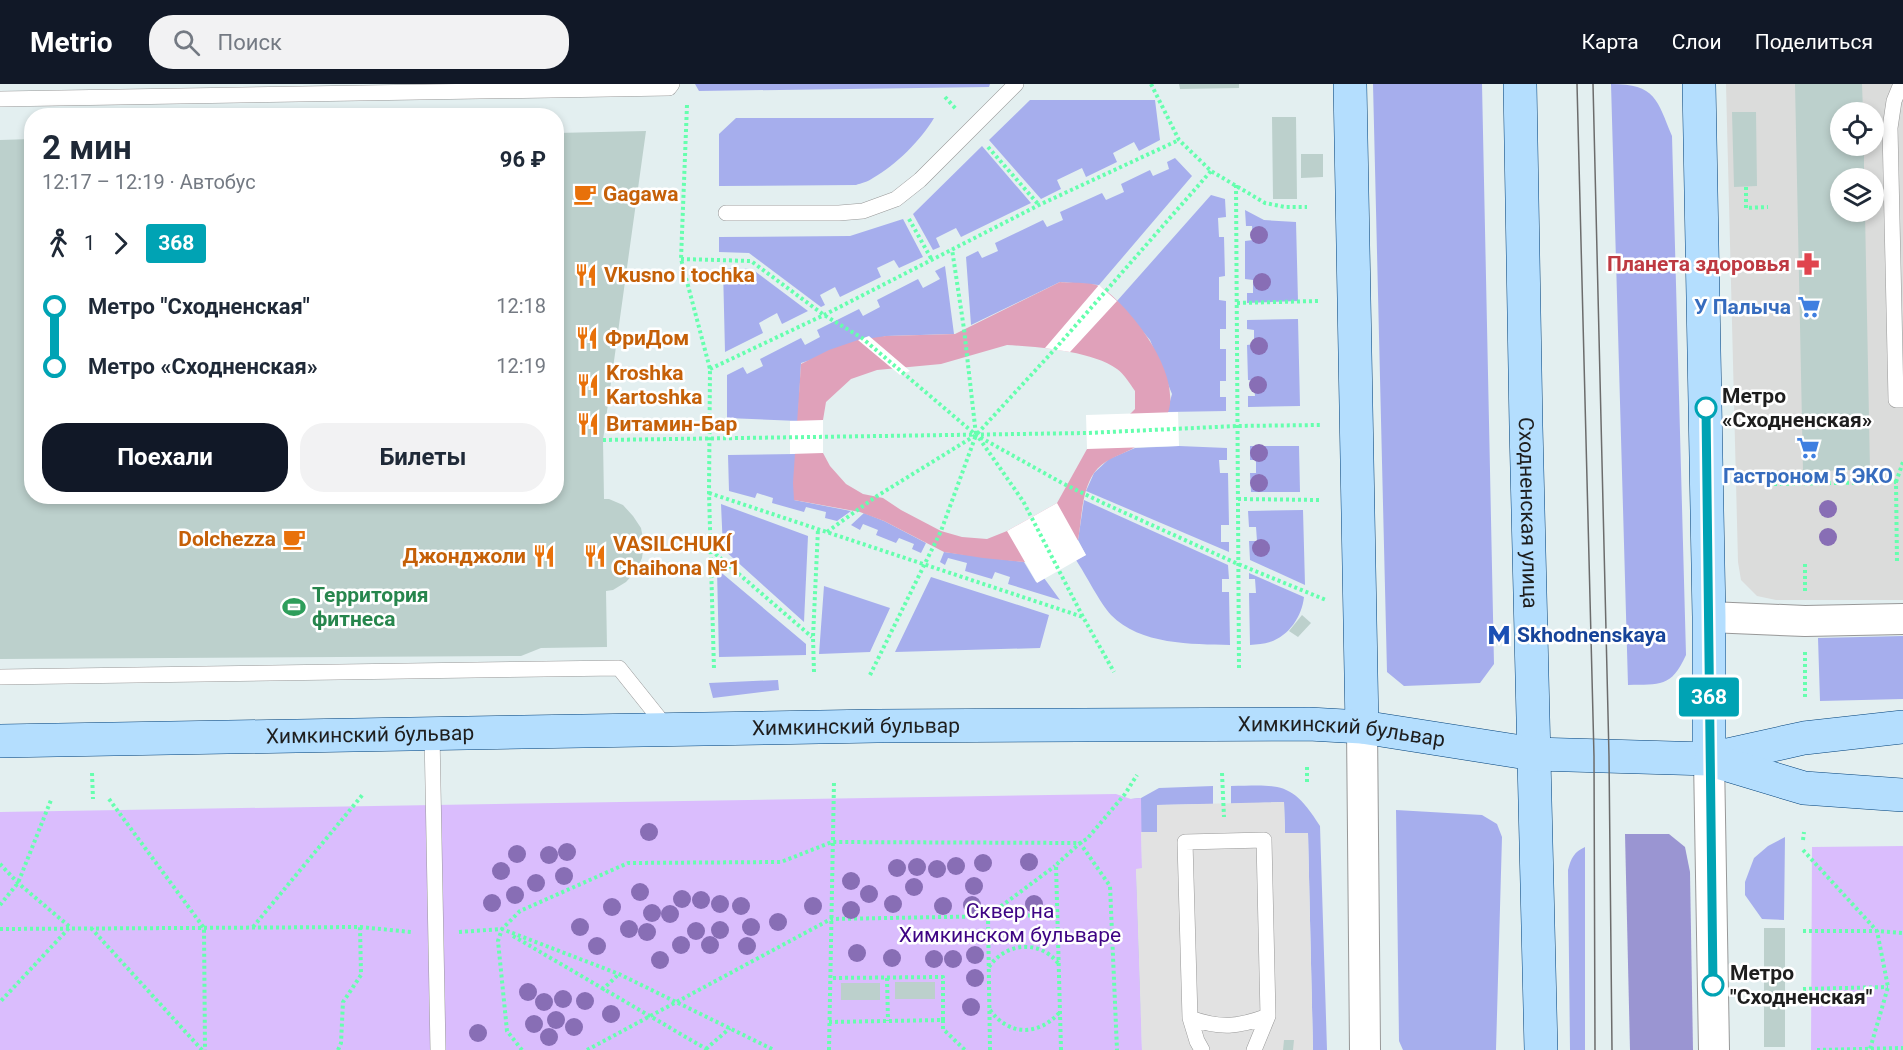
<!DOCTYPE html>
<html lang="ru">
<head>
<meta charset="utf-8">
<style>
	body { margin:0; font-family:Roboto,sans-serif; background:#f2f2f3; color:#1f2937; height:100vh; display:flex; flex-direction:column; font-size:22px; white-space:nowrap }
	* { box-sizing:border-box; margin:0 }
	p { font-size:20px; color:#747a83 }
	.icon { flex:none; width:33px; height:33px; fill:none; stroke:currentColor; stroke-width:2; stroke-linecap:round; stroke-linejoin:round }
	.map { position:relative; flex:1; overflow:hidden }
	.panel { position:absolute; left:24px; top:24px; width:540px; height:396px; display:flex; flex-direction:column; background:#fff; border-radius:24px; box-shadow:0 3px 9px #0003 }
	.panel>* { flex:none }
	.badge { padding:0 12px; border-radius:4px; font-size:21px; line-height:39px }
	.fabs { position:absolute; left:1830px; top:18px; display:grid; gap:12px }
	.fabs a { display:grid; place-items:center; width:54px; height:54px; border-radius:50%; background:#fff; box-shadow:0 3px 9px #0003; font-size:30px }
	.map>.badge { position:absolute; translate:-50% -50%; box-shadow:0 0 0 3px #fff }
	.legs { display:flex; align-items:center; gap:9px; height:66px; padding:0 18px; font-size:20px }
	.legs p { margin-inline-start:auto }
	.head { display:flex; align-items:center; justify-content:space-between; height:102px; padding:0 18px }
	h1 { font-size:33px; font-weight:700; line-height:45px }
	.primary-button { display:flex; gap:12px; margin-top:auto; padding:12px 18px }
	.primary-button a { flex:1; height:69px; border-radius:24px; background:#111827; color:#fff; font-size:24px; font-weight:700; line-height:69px; text-align:center }
	.primary-button a+a { background:#f2f2f3; color:#1f2937 }
	ul { padding:0 18px; list-style:none }
	li { display:flex; align-items:center; gap:21px; height:60px; font-size:22px }
	li i { display:grid; place-items:center; width:9px; height:100%; margin:0 8px; background:currentColor }
	li i::after { content:''; width:15px; height:15px; margin:-8px; border:4px solid; border-radius:50%; background:#fff }
	li p { margin-inline-start:auto }
	li:first-child i { background:linear-gradient(#0000 50%,currentColor 0) }
	li:last-child i { background:linear-gradient(currentColor 50%,#0000 0) }
	header { display:flex; align-items:center; gap:36px; box-sizing:border-box; height:84px; padding:0 30px; background:#111827; color:#fff }
	header strong { font-size:28px }
	nav { display:flex; gap:33px; margin-inline-start:auto; font-size:21px }
	.search { width:420px; height:54px; background:#f2f2f3; display:flex; align-items:center; gap:15px; box-sizing:border-box; padding:0 21px; border-radius:24px; color:#747a83; font-size:22px }
	.map>svg:first-child { display:block }
</style>
</head>
<body>
<header>
<strong>Metrio</strong>
<div class="search"><svg class="icon" aria-label="search" viewBox="0 0 24 24"><circle cx="10" cy="10" r="6"/><path d="M15 15l6 6"/></svg>Поиск</div>
<nav><a>Карта</a><a>Слои</a><a>Поделиться</a></nav>
</header>
<div class="map">
<svg width="1903" height="966" viewBox="0 0 1903 966">
	<rect width="100%" height="100%" fill="#e3eff0"/>
	<!-- residential -->
	<path fill="#dbdcdb" fill-rule="evenodd" d="M1726 0H1903V516H1776L1757 512 1741 496 1738 478ZM1840 28H1874V62H1840ZM1840 94H1874V128H1840Z"/>
	<!-- grass -->
	<path fill="#a6aeed" d="M695 0H990L989 3 699 7Z
		M1373 0H1482L1494 580 1480 599 1404 602 1387 588Z
		M1611 0C1656 0 1657 16 1672 52L1686 571C1671 604 1660 600 1628 601Z
		M1030 16H1155L1160 56 1139 67 1134 58 1113 69 1117 78 1086 93 1082 84 1057 96 1061 105 1041 115 989 56Z
		M736 34H934C922 55 895 82 873 94 868 98 861 99 856 101L719 102V50Z
		M982 62 1031 119 961 153 956 144 936 154 940 163 933 166 913 130Z
		M1175 74 1192 92 1099 201 1060 198 971 241 966 173 978 167 982 174 998 167 995 159 1043 136 1047 143 1063 136 1060 128 1102 109 1106 116 1124 108 1121 100 1150 86 1153 92 1169 85 1167 78Z
		M1211 111 1225 115 1226 133 1218 134 1219 153H1224L1225 192 1219 193V216L1226 217V245H1220V265H1226V297H1220V313H1226V327L1167 328 1172 310 1150 256 1117 217Z
		M1245 126 1264 136 1296 138 1298 217 1247 219V209H1253V196L1245 195V157L1253 156 1252 142H1246Z
		M903 135 923 173 899 184 894 176 877 184 881 193 840 213 835 203 820 211 825 221 821 223 749 169 719 168V153L850 152Z
		M945 182 954 250 886 252 801 279 798 337 727 334V291L743 283 747 290 763 282 760 275 801 254 805 261 820 253 817 246 859 225 863 232 880 223 877 216 918 195 923 204 940 195 935 187Z
		M723 184 752 185 808 227 782 240 777 229 759 239 763 249 725 268Z
		M1298 235 1300 322 1248 323V312H1255L1254 297 1248 296 1247 261 1254 260V246L1247 245V236Z
		M1179 362 1227 364V376H1219L1220 389H1228L1229 441H1221V458H1229V468L1086 407 1094 389 1109 375 1135 364Z
		M1250 362H1299L1300 408H1251L1250 389H1256V376H1250Z
		M796 370 794 416 851 427 837 437 825 434 826 428 806 423 804 428 772 419 773 414 757 409 755 414 729 407 728 371Z
		M1084 416 1228 481 1229 495H1222V508H1229L1230 561C1192 560 1140 561 1111 531 1100 519 1086 491 1076 476L1086 471 1078 456Z
		M721 420 808 452 804 538 723 465Z
		M1303 426 1305 501 1250 476 1249 457H1257L1256 443H1249L1248 427Z
		M864 429 884 437 926 459 921 469 912 465 914 460 899 454 896 459 876 451 878 446 863 440 860 446 851 441Z
		M944 468 1024 478 1036 498 1044 494 1060 516 1008 500 1010 493 995 488 992 495 965 487 967 479 948 474 945 481 940 478Z
		M717 485 806 560V571L719 573Z
		M1249 489 1304 513C1302 532 1289 552 1270 558 1264 560 1257 560 1250 561L1249 509H1256L1255 495H1249Z
		M931 493 1049 531 1040 564 895 568Z
		M824 502 890 524 870 568 819 570Z
		M1903 552V615L1820 617 1818 554Z
		M778 596 779 606 713 614 709 599Z
		M1213 702V720L1157 721V748L1141 749 1136 785 1142 966 1131 715 1141 714 1159 704Z
		M1231 702C1280 701 1292 697 1320 742L1327 966H1313L1308 749H1285L1284 718 1231 720Z
		M1396 726 1482 731 1497 740 1502 753 1496 966H1403L1399 957Z
		M1785 753 1784 836 1762 835 1745 811V798L1754 774 1768 762Z
		M1585 763V966H1570L1568 786C1571 774 1574 768 1585 763Z"/>
	<!-- forest -->
	<path fill="#9a95d2" d="M1625 750H1669L1685 763 1690 788 1693 966H1630Z"/>
	<!-- park -->
	<path fill="#dabdfd" d="M1116 710 1131 715 1141 714 1142 785H1136L1142 966H0V728Z
		M1903 762V966H1811L1812 763Z"/>
	<!-- parking -->
	<path fill="#e2e2e2" d="M1284 718 1285 749H1308L1313 966H1142L1136 785 1142 784 1141 748H1157V721Z"/>
	<!-- water -->
	<path fill="#e0a1ba" fill-rule="evenodd" d="M1060 198C1070 199 1094 198 1101 203 1132 224 1191 300 1163 338 1158 345 1139 361 1132 365 1118 372 1103 376 1094 389 1081 408 1082 435 1078 456L1046 478H1024L983 474 944 468 884 437 860 428 794 416 793 399 801 280 829 266 858 256 886 252 955 250ZM1007 261C1038 263 1092 267 1117 285 1124 290 1130 300 1135 307V325L1122 338 1087 365 1057 419 1007 447 987 455 962 453 941 447 901 426 883 414 863 410 846 400 830 382 823 369V336L826 318 851 295 877 286 941 280Z"/>
	<!-- pier -->
	<path fill="#fff" d="M1099 201 1117 217 1070 268 1045 264Z
		M869 252 910 287 900 291 858 256Z
		M1178 328 1179 362 1087 365 1086 331Z
		M823 336V369L790 370V337Z
		M1057 419 1086 471 1037 499 1007 447Z"/>
	<!-- building -->
	<path fill="#bcd0cc" d="M1179 0H1239V4L1180 5Z
		M1795 0H1862L1863 28H1840V62H1864V94H1840V128H1865L1870 386 1803 387Z
		M1732 28H1756L1757 102 1734 103Z
		M1272 33H1296L1297 115H1273Z
		M646 47 603 356 604 415H609L623 421 633 432 641 444 644 459 642 474 636 487 626 498 613 506 606 507 607 563 541 564 521 572 0 575V56L32 55V412H556V49Z
		M1301 70H1323V93L1301 94Z
		M1302 531 1311 539 1298 553 1289 547Z
		M1764 844H1785V963H1764Z
		M895 898H935V915H895Z
		M841 899H880V916H841Z
		M1284 956H1294L1293 966H1283Z"/>
	<g fill="none" stroke-linecap="round" stroke-linejoin="round">
		<!-- lane casing -->
		<g stroke="#989898" stroke-width="16">
			<path id="lane" d="M1901 0 1894 17 1890 44 1896 316H1903
				M0 15 669 4 672 0
				M726 129H839L863 127 896 115 920 96 1016 0
				M0 593 619 584 667 644
				M432 649 438 966
				M1190 934C1221 945 1238 943 1268 932
				M1202 966 1197 957 1190 934 1185 758 1264 756 1268 932 1254 966"/>
		</g>
		<!-- street casing -->
		<g stroke="#989898" stroke-width="32">
			<path id="street" d="M1709 533 1805 537 1903 535
				M1362 643 1365 966
				M1709 675 1714 966"/>
		</g>
		<!-- secondary casing -->
		<g stroke="#00407a" stroke-width="34">
			<g id="secondary">
				<path d="M1350 0 1362 643"/>
				<path id="s1" d="M1520 0 1526 342 1541 966"/>
				<path d="M1699 0 1709 533V675"/>
				<path id="s2" d="M0 657 877 642 1309 640 1362 643 1534 670 1709 675 1804 654 1903 643"/>
				<path d="M1711 676 1804 704 1903 711"/>
			</g>
		</g>
		<!-- path -->
		<path stroke="#65ffae" stroke-width="4" stroke-dasharray="3 3" stroke-linecap="butt" d="M1151 0 1179 56 1211 87 1265 119 1285 123H1307
			M945 13 956 25
			M687 21 681 175 710 285 709 409 714 585
			M988 63 1039 121
			M1236 101 1239 586
			M1746 103V124L1768 123
			M909 135 932 176
			M681 175 751 177 824 231 862 254 976 351 1062 399 1103 419 1238 480 1326 516
			M1237 219 1318 217
			M710 285 824 231 1039 121 1179 56
			M979 354 1023 417 1083 533 1114 588
			M603 356 1087 349 1237 342 1320 341
			M1896 398 1903 378
			M1774 400 1896 398 1897 478
			M709 409 1083 533
			M1238 415 1320 416
			M827 448 877 412 976 351 1055 265 1211 87
			M711 466 812 553
			M1805 507V480
			M814 588 813 553 818 445
			M870 591 941 447 976 351 964 245 952 165
			M1805 613V568
			M92 689 93 715
			M1222 689 1224 733
			M1307 698V683
			M109 715 204 844 205 966
			M1803 756 1804 748
			M1803 766 1877 847 1888 903 1870 965
			M0 780 18 799 70 843 0 918
			M0 821 18 799 51 716
			M253 843 364 709
			M91 844 202 966
			M0 845 360 843 411 848
			M1803 847H1877L1903 849
			M459 848 502 845 619 890 774 966
			M513 852 708 966
			M989 883C1005 859 1039 855 1058 879
			M887 894 888 937
			M1803 905 1888 903
			M602 906 619 890
			M990 926C1009 952 1038 952 1059 929
			M943 936V945L965 966
			M829 938 943 936V893L830 894
			M706 965 730 944
			M338 966 341 959 343 918 361 891 360 843
			M522 966 507 947 498 857 502 845 520 827 628 779 781 778 832 758 1080 759 1110 802 1117 966
			M587 966 831 835 1057 831
			M829 966 834 698
			M990 966 988 832 1055 782
			M1061 966 1056 781 1080 759 1087 755 1125 710 1137 691
			M1817 966 1903 964"/>
		<!-- lane -->
		<use href="#lane" stroke="#fff" stroke-width="15"/>
		<!-- street -->
		<use href="#street" stroke="#fff" stroke-width="30"/>
		<!-- secondary -->
		<use href="#secondary" stroke="#b4defe" stroke-width="33"/>
		<!-- tram -->
		<path stroke="#6c6c6c" stroke-width="1.5" d="M1577 0 1594 672 1595 966
			M1593 0 1609 672 1612 966"/>
	</g>
	<!-- trees -->
	<g fill="#886eb5">
		<circle cx="1259" cy="151" r="9"/>
		<circle cx="1262" cy="198" r="9"/>
		<circle cx="1259" cy="262" r="9"/>
		<circle cx="1258" cy="301" r="9"/>
		<circle cx="1259" cy="369" r="9"/>
		<circle cx="1259" cy="399" r="9"/>
		<circle cx="1828" cy="425" r="9"/>
		<circle cx="1828" cy="453" r="9"/>
		<circle cx="1261" cy="464" r="9"/>
		<circle cx="649" cy="748" r="9"/>
		<circle cx="567" cy="768" r="9"/>
		<circle cx="517" cy="770" r="9"/>
		<circle cx="549" cy="771" r="9"/>
		<circle cx="1029" cy="778" r="9"/>
		<circle cx="983" cy="779" r="9"/>
		<circle cx="956" cy="782" r="9"/>
		<circle cx="917" cy="783" r="9"/>
		<circle cx="897" cy="784" r="9"/>
		<circle cx="937" cy="785" r="9"/>
		<circle cx="501" cy="787" r="9"/>
		<circle cx="564" cy="792" r="9"/>
		<circle cx="851" cy="797" r="9"/>
		<circle cx="536" cy="799" r="9"/>
		<circle cx="974" cy="802" r="9"/>
		<circle cx="914" cy="803" r="9"/>
		<circle cx="640" cy="808" r="9"/>
		<circle cx="869" cy="810" r="9"/>
		<circle cx="515" cy="811" r="9"/>
		<circle cx="682" cy="815" r="9"/>
		<circle cx="701" cy="816" r="9"/>
		<circle cx="492" cy="819" r="9"/>
		<circle cx="720" cy="820" r="9"/>
		<circle cx="893" cy="820" r="9"/>
		<circle cx="1034" cy="820" r="9"/>
		<circle cx="972" cy="821" r="9"/>
		<circle cx="741" cy="822" r="9"/>
		<circle cx="813" cy="822" r="9"/>
		<circle cx="943" cy="822" r="9"/>
		<circle cx="612" cy="823" r="9"/>
		<circle cx="851" cy="826" r="9"/>
		<circle cx="652" cy="829" r="9"/>
		<circle cx="670" cy="830" r="9"/>
		<circle cx="778" cy="838" r="9"/>
		<circle cx="580" cy="843" r="9"/>
		<circle cx="751" cy="843" r="9"/>
		<circle cx="629" cy="845" r="9"/>
		<circle cx="720" cy="846" r="9"/>
		<circle cx="696" cy="847" r="9"/>
		<circle cx="647" cy="848" r="9"/>
		<circle cx="681" cy="861" r="9"/>
		<circle cx="710" cy="861" r="9"/>
		<circle cx="597" cy="862" r="9"/>
		<circle cx="747" cy="862" r="9"/>
		<circle cx="857" cy="869" r="9"/>
		<circle cx="975" cy="871" r="9"/>
		<circle cx="892" cy="874" r="9"/>
		<circle cx="934" cy="875" r="9"/>
		<circle cx="953" cy="875" r="9"/>
		<circle cx="660" cy="876" r="9"/>
		<circle cx="975" cy="894" r="9"/>
		<circle cx="528" cy="908" r="9"/>
		<circle cx="563" cy="915" r="9"/>
		<circle cx="585" cy="917" r="9"/>
		<circle cx="544" cy="918" r="9"/>
		<circle cx="971" cy="923" r="9"/>
		<circle cx="611" cy="930" r="9"/>
		<circle cx="556" cy="936" r="9"/>
		<circle cx="534" cy="940" r="9"/>
		<circle cx="574" cy="943" r="9"/>
		<circle cx="478" cy="949" r="9"/>
		<circle cx="549" cy="953" r="9"/>
	</g>
	<g fill="none" stroke-linecap="round" stroke-linejoin="round">
		<!-- line-1 casing -->
		<g stroke="#fff" stroke-width="14">
			<path id="line-1" d="M1706 324 1713 901"/>
		</g>
		<!-- line-1 -->
		<use href="#line-1" stroke="#00a3b4" stroke-width="9"/>
	</g>
	<!-- icons -->
	<defs>
		<g id="cafe-bare" transform="scale(1.8)"><path d="M-5.5-4.5H6V0H3Q3 3.5 0 3.5H-2.5Q-5.5 3.5-5.5 0ZM3-3.2v2h1.7v-2ZM-6 4.5H4V6H-6Z" fill="#e8710a" stroke="#fff" stroke-width="2.5" paint-order="stroke"/></g>
		<g id="pharmacy-bare" transform="scale(1.8)"><path d="M-2-6h4v4h4v4h-4v4h-4v-4h-4v-4h4Z" fill="#e0444e" stroke="#fff" stroke-width="2.5" paint-order="stroke"/></g>
		<g id="restaurant-bare" transform="scale(1.8)"><path d="M-5-6h1v4h1v-4h1v4h1v-4h1v5L-1.5 .5V6h-2V.5L-5-1ZM5-6V6H3V1.5H1.5Q1.5-4 5-6Z" fill="#e8710a" stroke="#fff" stroke-width="2.5" paint-order="stroke"/></g>
		<g id="supermarket-bare" transform="scale(1.8)"><path d="M-6-5.5h2.5l.6 2H6L4.5 2H-2.5L-4.4-4H-6ZM-1.5 3.2a1.3 1.3 0 1 0 .1 0ZM3 3.2a1.3 1.3 0 1 0 .1 0Z" fill="#3f7fe0" stroke="#fff" stroke-width="2.5" paint-order="stroke"/></g>
		<g id="stadium-bare" transform="scale(1.8)"><path d="M0-5a6.5 5 0 1 0 0 10a6.5 5 0 1 0 0-10ZM-3.5-1.8h7v3.6h-7Z" fill="#2e9e5b" stroke="#fff" stroke-width="2.5" paint-order="stroke"/></g>
		<g id="metro-bare" transform="scale(1.8)"><path d="M-5.5 5V-5H-3L0 0L3-5H5.5V5H3V-.5L0 4L-3-.5V5Z" fill="#1a4fb4" stroke="#fff" stroke-width="2.5" paint-order="stroke"/></g>
	</defs>
	<g fill-rule="evenodd">
		<use href="#cafe-bare" x="585" y="110"/>
		<use href="#pharmacy-bare" x="1808" y="180"/>
		<use href="#restaurant-bare" x="586" y="191"/>
		<use href="#supermarket-bare" x="1809" y="223"/>
		<use href="#restaurant-bare" x="587" y="254"/>
		<use href="#restaurant-bare" x="588" y="301"/>
		<use href="#restaurant-bare" x="588" y="340"/>
		<use href="#supermarket-bare" x="1808" y="364"/>
		<use href="#cafe-bare" x="294" y="455"/>
		<use href="#restaurant-bare" x="544" y="472"/>
		<use href="#restaurant-bare" x="595" y="472"/>
		<use href="#stadium-bare" x="294" y="523"/>
		<use href="#metro-bare" x="1499" y="551"/>
	</g>
	<!-- markers -->
	<g fill="#fff" stroke="#00a3b4" stroke-width="3">
		<circle cx="1706" cy="324" r="10"/>
		<circle cx="1713" cy="901" r="10"/>
	</g>
	<g text-anchor="middle" dominant-baseline="central" stroke-width="5" stroke-linejoin="round" paint-order="stroke">
		<!-- food labels -->
		<g font-size="21" font-weight="bold" fill="#c56008" stroke="#fff" text-anchor="start">
			<text x="603" y="110">Gagawa</text>
			<text x="604" y="191">Vkusno i tochka</text>
			<text x="605" y="254">ФриДом</text>
			<text x="606" y="289">Kroshka<tspan x="606" dy="24">Kartoshka</tspan></text>
			<text x="606" y="340">Витамин-Бар</text>
			<text x="276" y="455" text-anchor="end">Dolchezza</text>
			<text x="613" y="460">VASILCHUKÍ<tspan x="613" dy="24">Chaihona №1</tspan></text>
			<text x="526" y="472" text-anchor="end">Джонджоли</text>
		</g>
		<!-- health labels -->
		<g font-size="21" font-weight="bold" fill="#be3a42" stroke="#fff" text-anchor="end">
			<text x="1790" y="180">Планета здоровья</text>
		</g>
		<!-- shop labels -->
		<g font-size="21" font-weight="bold" fill="#366cbe" stroke="#fff" text-anchor="end">
			<text x="1791" y="223">У Палыча</text>
			<text x="1808" y="392" text-anchor="middle">Гастроном 5 ЭКО</text>
		</g>
		<!-- stop labels -->
		<g font-size="21" font-weight="bold" fill="#1e1e1e" stroke="#fff" text-anchor="start">
			<text x="1722" y="312">Метро<tspan x="1722" dy="24">«Сходненская»</tspan></text>
			<text x="1730" y="889">Метро<tspan x="1730" dy="24">"Сходненская"</tspan></text>
		</g>
		<!-- street labels -->
		<g font-size="21" fill="#1e1e1e" stroke="#fff">
			<text stroke="none"><textPath href="#s1" startOffset="429">Сходненская улица</textPath></text>
			<text stroke="none"><textPath href="#s2" startOffset="856">Химкинский бульвар</textPath></text>
			<text stroke="none"><textPath href="#s2" startOffset="1342">Химкинский бульвар</textPath></text>
			<text stroke="none"><textPath href="#s2" startOffset="370">Химкинский бульвар</textPath></text>
		</g>
		<!-- leisure labels -->
		<g font-size="21" font-weight="bold" fill="#27864d" stroke="#fff" text-anchor="start">
			<text x="312" y="511">Территория<tspan x="312" dy="24">фитнеса</tspan></text>
		</g>
		<!-- transit labels -->
		<g font-size="21" font-weight="bold" fill="#164399" stroke="#fff" text-anchor="start">
			<text x="1517" y="551">Skhodnenskaya</text>
		</g>
		<!-- park labels -->
		<g font-size="21" fill="#3e0484" stroke="#fff">
			<text x="1010" y="827">Сквер на<tspan x="1010" dy="24">Химкинском бульваре</tspan></text>
		</g>
	</g>
</svg>
<div class="fabs">
<a><svg class="icon" aria-label="locate" viewBox="0 0 24 24"><circle cx="12" cy="12" r="6"/><path d="M12 2v4M12 18v4M2 12h4M18 12h4"/></svg></a>
<a><svg class="icon" aria-label="layers" viewBox="0 0 24 24"><path d="M12 4l9 5-9 5-9-5zM3 14l9 5 9-5"/></svg></a>
</div>
<b class="badge" style="left:1709px;top:613px;background:#00a3b4;color:#fff">368</b>
<section class="panel">
<div class="head"><div><h1>2 мин</h1><p>12:17 – 12:19 · Автобус</p></div><b>96 ₽</b></div>
<div class="legs"><svg class="icon" aria-label="walk" viewBox="0 0 24 24"><circle cx="13" cy="4" r="2"/><path d="M13 8l-2 6 4 7M11 14l-3 7M7 12l3-4h3l4 4"/></svg>1<svg class="icon" aria-label="forward" viewBox="0 0 24 24"><path d="M9 5l7 7-7 7"/></svg><b class="badge" style="background:#00a3b4;color:#fff">368</b></div>
<ul>
<li><i style="color:#00a3b4"></i><b>Метро &quot;Сходненская&quot;</b><p>12:18</p></li>
<li><i style="color:#00a3b4"></i><b>Метро «Сходненская»</b><p>12:19</p></li>
</ul>
<div class="primary-button"><a>Поехали</a><a>Билеты</a></div>
</section>
</div>
</body>
</html>
